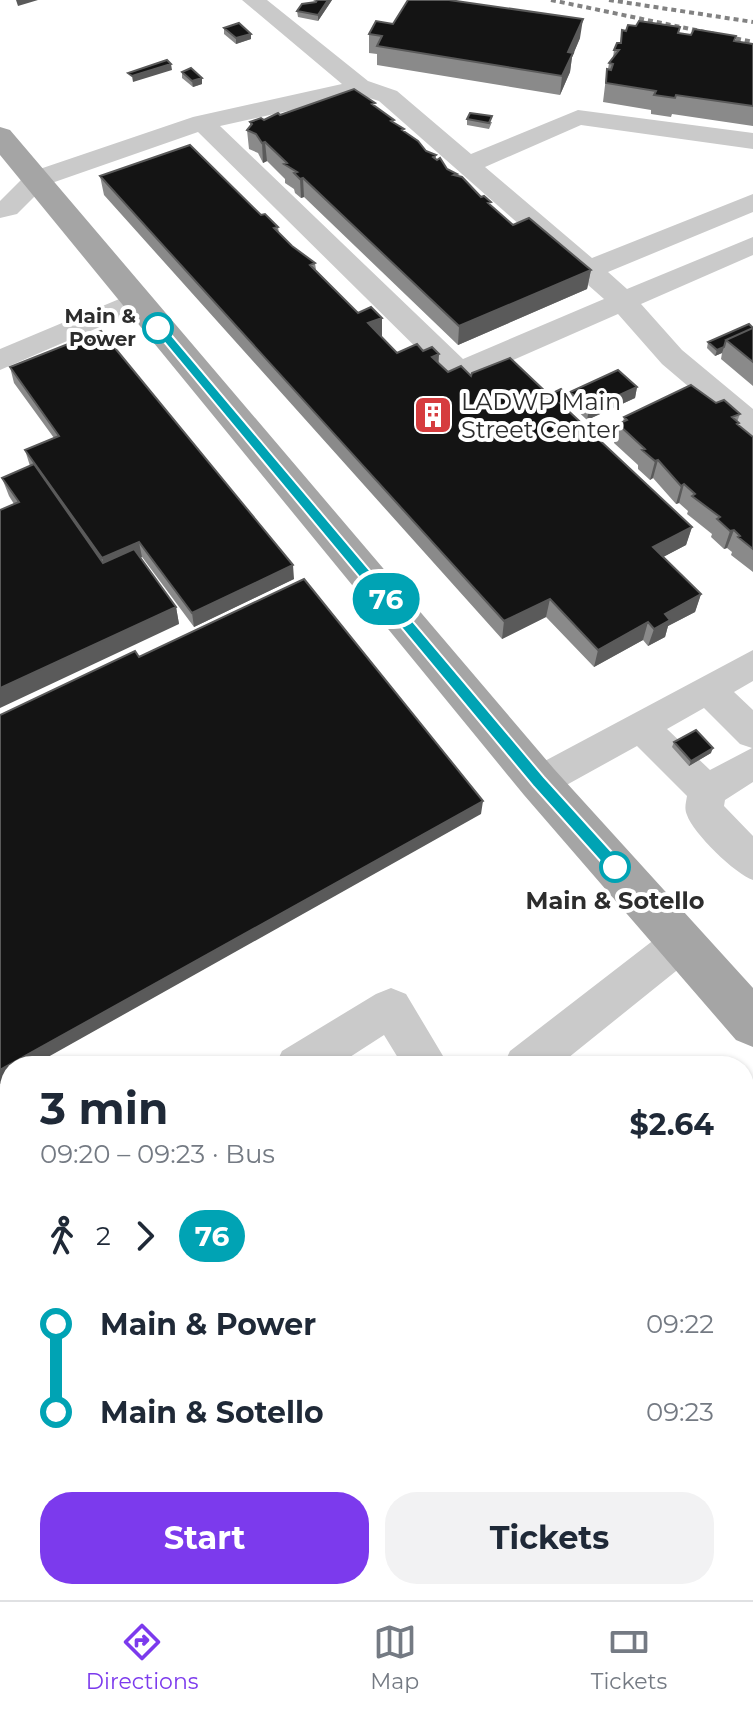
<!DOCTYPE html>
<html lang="en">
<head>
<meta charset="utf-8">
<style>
	body { margin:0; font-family:Montserrat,sans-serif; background:#f2f2f3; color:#1f2937; height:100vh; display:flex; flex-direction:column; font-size:30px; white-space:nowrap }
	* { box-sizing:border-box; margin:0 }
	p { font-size:26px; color:#747a83 }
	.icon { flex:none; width:44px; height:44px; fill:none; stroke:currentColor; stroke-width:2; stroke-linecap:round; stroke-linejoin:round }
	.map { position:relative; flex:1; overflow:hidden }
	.panel { position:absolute; left:0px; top:1056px; width:754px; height:544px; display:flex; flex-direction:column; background:#fff; border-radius:32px 32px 0 0; box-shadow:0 2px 6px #0004 }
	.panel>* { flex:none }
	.badge { padding:0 16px; border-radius:26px; font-size:28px; line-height:52px }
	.map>.badge { position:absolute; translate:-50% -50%; box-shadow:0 0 0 4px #fff }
	.legs { display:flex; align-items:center; gap:12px; height:88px; padding:0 40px; font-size:26px }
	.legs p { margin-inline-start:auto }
	.summary { display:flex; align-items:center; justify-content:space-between; height:136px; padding:0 40px }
	h1 { font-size:44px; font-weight:700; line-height:60px }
	.action { display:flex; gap:16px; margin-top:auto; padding:16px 40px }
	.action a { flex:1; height:92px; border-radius:32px; background:#7c3aed; color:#fff; font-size:32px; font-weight:700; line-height:92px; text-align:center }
	.action a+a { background:#f2f2f3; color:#1f2937 }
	ul { padding:0 40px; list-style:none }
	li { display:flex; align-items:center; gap:28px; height:88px; font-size:30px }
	li i { display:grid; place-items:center; width:12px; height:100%; margin:0 10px; background:currentColor }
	li i::after { content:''; width:20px; height:20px; margin:-10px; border:6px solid; border-radius:50%; background:#fff }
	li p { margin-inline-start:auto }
	li:first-child i { background:linear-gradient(#0000 50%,currentColor 0) }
	li:last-child i { background:linear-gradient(currentColor 50%,#0000 0) }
	.tab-bar { display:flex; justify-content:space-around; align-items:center; height:112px; border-top:2px solid #e0e1e3; background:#fff; font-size:22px; color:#747a83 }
	.tab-bar a { display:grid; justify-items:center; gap:4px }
	.tab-bar .current { color:#7c3aed }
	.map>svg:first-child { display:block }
</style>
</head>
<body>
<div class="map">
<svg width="753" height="1600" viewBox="0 0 753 1600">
	<rect width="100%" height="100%" fill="#fff"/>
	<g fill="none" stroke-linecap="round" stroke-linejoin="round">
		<!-- minor -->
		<path fill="#cacaca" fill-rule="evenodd" d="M242 0H267L368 81 397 91 471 154 578 110 753 133V149L581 125 485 167 592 258 753 194V212L608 272 627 289 753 237V255L641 304 682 350 753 409V436L742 432 662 364 618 314 470 379 459 382 448 379 198 132 46 185 17 214 0 218V201L28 173 193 117 342 84ZM360 95 379 101 604 299 463 359 220 126Z
			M136 292 146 295 150 301 146 307 0 370V349Z
			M753 650V681L734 692 753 710V782L725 800 724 806 753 836V880C735 874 693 833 687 815 684 808 686 803 687 796L637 746 552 793 539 798 526 793 520 782 526 771ZM704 708 740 744 752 748 710 770 667 729Z
			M682 923 696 929 702 942 696 955 558 1066H503L510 1051 668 929Z
			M391 988 406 994 449 1066H403L384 1035 336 1066H275L282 1051 376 994Z
			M0 1435 10 1439V1500L6 1502 0 1499Z
			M121 1590H177L181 1600H126Z"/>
		<!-- major -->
		<path fill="#a5a5a5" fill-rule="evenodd" d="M0 127 10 130 554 769 753 988V1047L736 1040 524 795 0 155Z"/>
		<!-- rail -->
		<path stroke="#828282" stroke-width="4" stroke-dasharray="5 4" stroke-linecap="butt" d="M551 0 753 42
			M609 0 753 22"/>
	</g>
	<!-- wall -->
	<path fill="#8a8a8a" d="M313 0H332L318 21 298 17 297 11 316 2Z
		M393 24 580 38 572 57 570 72 560 95 377 65V54L369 53V34Z
		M224 28 251 34V39L236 44 224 34Z
		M622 30 679 33 753 44V126L672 114 671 117 651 114V110L603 102 607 69H608L609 63 613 58 614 50 620 43Z
		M182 72 202 78V84L193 87 182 78Z
		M375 106 426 151 436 155V159L447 169 457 174V176L513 225 591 270 587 289 458 345 304 197 301 198 295 193 294 189 285 183V179L267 161 263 163 258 153 249 149 247 130 250 126V122Z
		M467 119 492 122 489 129 467 125Z
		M100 176 261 215 278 227 279 233 292 246 315 263 316 270 397 353 423 351 448 372 471 376 549 395 569 397 570 392 637 387 635 398 587 420 570 404 569 411 692 527 686 545 663 557 701 594 695 612 668 626 665 637 648 646 643 640 594 667 546 617 502 639 104 195Z
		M753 328V386L721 359 722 353 715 356 707 348 708 342Z
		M10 367 294 579 194 627 142 557 140 558 176 607 179 624 14 504 9 496 2 478 30 466 25 450 54 438 14 383Z
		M716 403 740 414 737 422 739 423 738 426 753 437V572L731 555 732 552 727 548 724 549 711 537 712 534 687 514 688 511 679 503 676 504 653 478 650 480 638 469V465L614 443 618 424 623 422 624 417Z
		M674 742 711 753 689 766 672 747Z"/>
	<!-- shaded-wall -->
	<path fill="#5a5a5a" d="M16 0H38L18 6Z
		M328 0H332L318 21V15Z
		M583 19 580 38 572 57 570 72 560 95 562 76 568 52Z
		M251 34V39L236 44V38Z
		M171 64 172 70 133 82 132 76Z
		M202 78V84L193 87 192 81Z
		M265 142 267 161 263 163 262 143Z
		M303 178 304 197 301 198 300 179Z
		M591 270 587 289 458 345 459 326Z
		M382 318V337L368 323Z
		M724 347 722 353 715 356 717 350Z
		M439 354 438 373 432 357Z
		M637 387 635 398 587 420 589 409Z
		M571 398 568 417 560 403Z
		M658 460 653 478 650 480 655 461Z
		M684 484 679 503 676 504 681 486Z
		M692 527 686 545 648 565 653 547Z
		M734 530 727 548 724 549 730 531Z
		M139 542 142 557 106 573 102 558Z
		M293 565 294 579 194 627 192 613Z
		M701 594 695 612 668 626 665 637 648 646 654 629 665 614Z
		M550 599 546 617 502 639 504 621Z
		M176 607 179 624 0 708V688Z
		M648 622 643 640 594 667 598 650Z
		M713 748 711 753 689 766 691 761Z
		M483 801 481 814 32 1066H10V1078L0 1084V1070Z"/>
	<!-- building -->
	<path fill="#141414" stroke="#5a5a5a" stroke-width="2" d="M317 0H328L318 15 297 11 302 4 316 2Z
		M408 0H449L583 19 568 52 573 53 562 76 377 46 382 36 369 34 376 21 393 24Z
		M639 21 680 27 678 33 691 35 694 29 736 36 734 41 753 44V106L676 95 675 98 654 95 656 91 606 83 607 69 611 70 613 64 609 63 619 50H614L617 43H621L622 30 626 31 628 25 636 26Z
		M239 23 251 34 236 38 224 28Z
		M167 60 171 64 132 76 128 73Z
		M191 68 202 78 192 81 182 72Z
		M354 89 375 103 372 104 394 120 391 121 404 129 402 130 418 141 426 151 436 155 433 157 437 160 440 158 447 169 457 174 454 175 462 177 481 197 484 196 491 202 488 203 513 225 529 218 591 270 459 326 303 178 300 179 294 173 297 172 284 164 287 163 265 142 262 143 256 134 247 130 252 124 250 122 261 118 264 120 278 113 280 115Z
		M470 113 492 116 489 123 467 119Z
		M190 145 261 215 265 214 278 227 274 228 292 246 315 263 310 265 358 313 371 307 382 318 368 323 397 353 417 344 423 351 432 347 439 354 432 357 448 372 461 366 471 376 472 373 510 358 549 395 561 389 571 398 560 403 692 527 653 547 701 594 665 614 670 620 654 629 648 622 598 650 550 599 504 621 100 176Z
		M749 324 753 328 726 340 724 347 717 350 708 342Z
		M753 328V362L726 340Z
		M101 331 293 565 192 613 139 542 102 558 25 450 59 436 10 367Z
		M618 370 637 387 589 409 570 392Z
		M691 385 716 403 724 400 740 414 732 417 739 423 737 424 753 437V549L738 537 740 536 734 530 730 531 717 519 720 517 692 496 695 494 684 484 681 486 658 460 655 461 642 450 645 449 618 424 627 420 624 417Z
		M34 464 103 563 134 549 176 607 0 688V510L19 502 2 478Z
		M304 579 483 801 0 1070V715L135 651 139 657Z
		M696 730 713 748 691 761 674 742Z
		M211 1590H671L678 1600H217Z"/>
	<!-- line-1 -->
	<path fill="#00a3b4" stroke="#fff" stroke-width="2" d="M154 325H163L544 777 621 862V872H610L533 786 154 330Z"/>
	<!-- icons -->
	<defs>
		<g id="building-square" transform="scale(2)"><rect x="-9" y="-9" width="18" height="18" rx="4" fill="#d63c3e" stroke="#fff"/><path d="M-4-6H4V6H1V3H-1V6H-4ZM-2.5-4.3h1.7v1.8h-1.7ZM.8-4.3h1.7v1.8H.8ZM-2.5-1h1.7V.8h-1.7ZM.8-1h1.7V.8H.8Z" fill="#fff"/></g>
	</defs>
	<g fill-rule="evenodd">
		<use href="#building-square" x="433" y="415"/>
	</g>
	<!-- markers -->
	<g fill="#fff" stroke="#00a3b4" stroke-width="4">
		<circle cx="158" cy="328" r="14"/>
		<circle cx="615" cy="867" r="14"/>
	</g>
	<g text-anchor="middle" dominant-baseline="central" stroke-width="8" stroke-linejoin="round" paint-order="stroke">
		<!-- far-stop labels -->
		<g font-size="20" font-weight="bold" fill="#2d2d2d" stroke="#fff" text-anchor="end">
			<text x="136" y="316">Main &amp;<tspan x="136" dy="23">Power</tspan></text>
		</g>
		<!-- poi labels -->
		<g font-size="24" fill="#2d2d2d" stroke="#fff" text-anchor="start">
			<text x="461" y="401">LADWP Main<tspan x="461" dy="28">Street Center</tspan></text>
		</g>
		<!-- stop labels -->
		<g font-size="24" font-weight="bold" fill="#2d2d2d" stroke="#fff">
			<text x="615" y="900">Main &amp; Sotello</text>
		</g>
	</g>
</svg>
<b class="badge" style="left:386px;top:599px;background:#00a3b4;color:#fff">76</b>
<section class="panel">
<div class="summary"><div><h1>3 min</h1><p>09:20 – 09:23 · Bus</p></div><b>$2.64</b></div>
<div class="legs"><svg class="icon" aria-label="walk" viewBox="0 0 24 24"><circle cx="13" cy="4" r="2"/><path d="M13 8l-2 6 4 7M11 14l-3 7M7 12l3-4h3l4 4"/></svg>2<svg class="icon" aria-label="forward" viewBox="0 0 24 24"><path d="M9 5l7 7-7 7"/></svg><b class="badge" style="background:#00a3b4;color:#fff">76</b></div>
<ul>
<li><i style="color:#00a3b4"></i><b>Main &amp; Power</b><p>09:22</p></li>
<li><i style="color:#00a3b4"></i><b>Main &amp; Sotello</b><p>09:23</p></li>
</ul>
<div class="action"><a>Start</a><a>Tickets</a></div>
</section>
</div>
<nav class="tab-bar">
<a class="current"><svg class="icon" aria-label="directions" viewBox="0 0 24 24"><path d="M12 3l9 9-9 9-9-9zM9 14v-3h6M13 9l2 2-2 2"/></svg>Directions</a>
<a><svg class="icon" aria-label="map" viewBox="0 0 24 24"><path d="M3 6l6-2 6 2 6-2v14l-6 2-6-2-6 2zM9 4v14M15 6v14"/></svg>Map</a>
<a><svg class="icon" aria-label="tickets" viewBox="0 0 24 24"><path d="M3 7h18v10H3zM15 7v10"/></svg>Tickets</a>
</nav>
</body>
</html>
